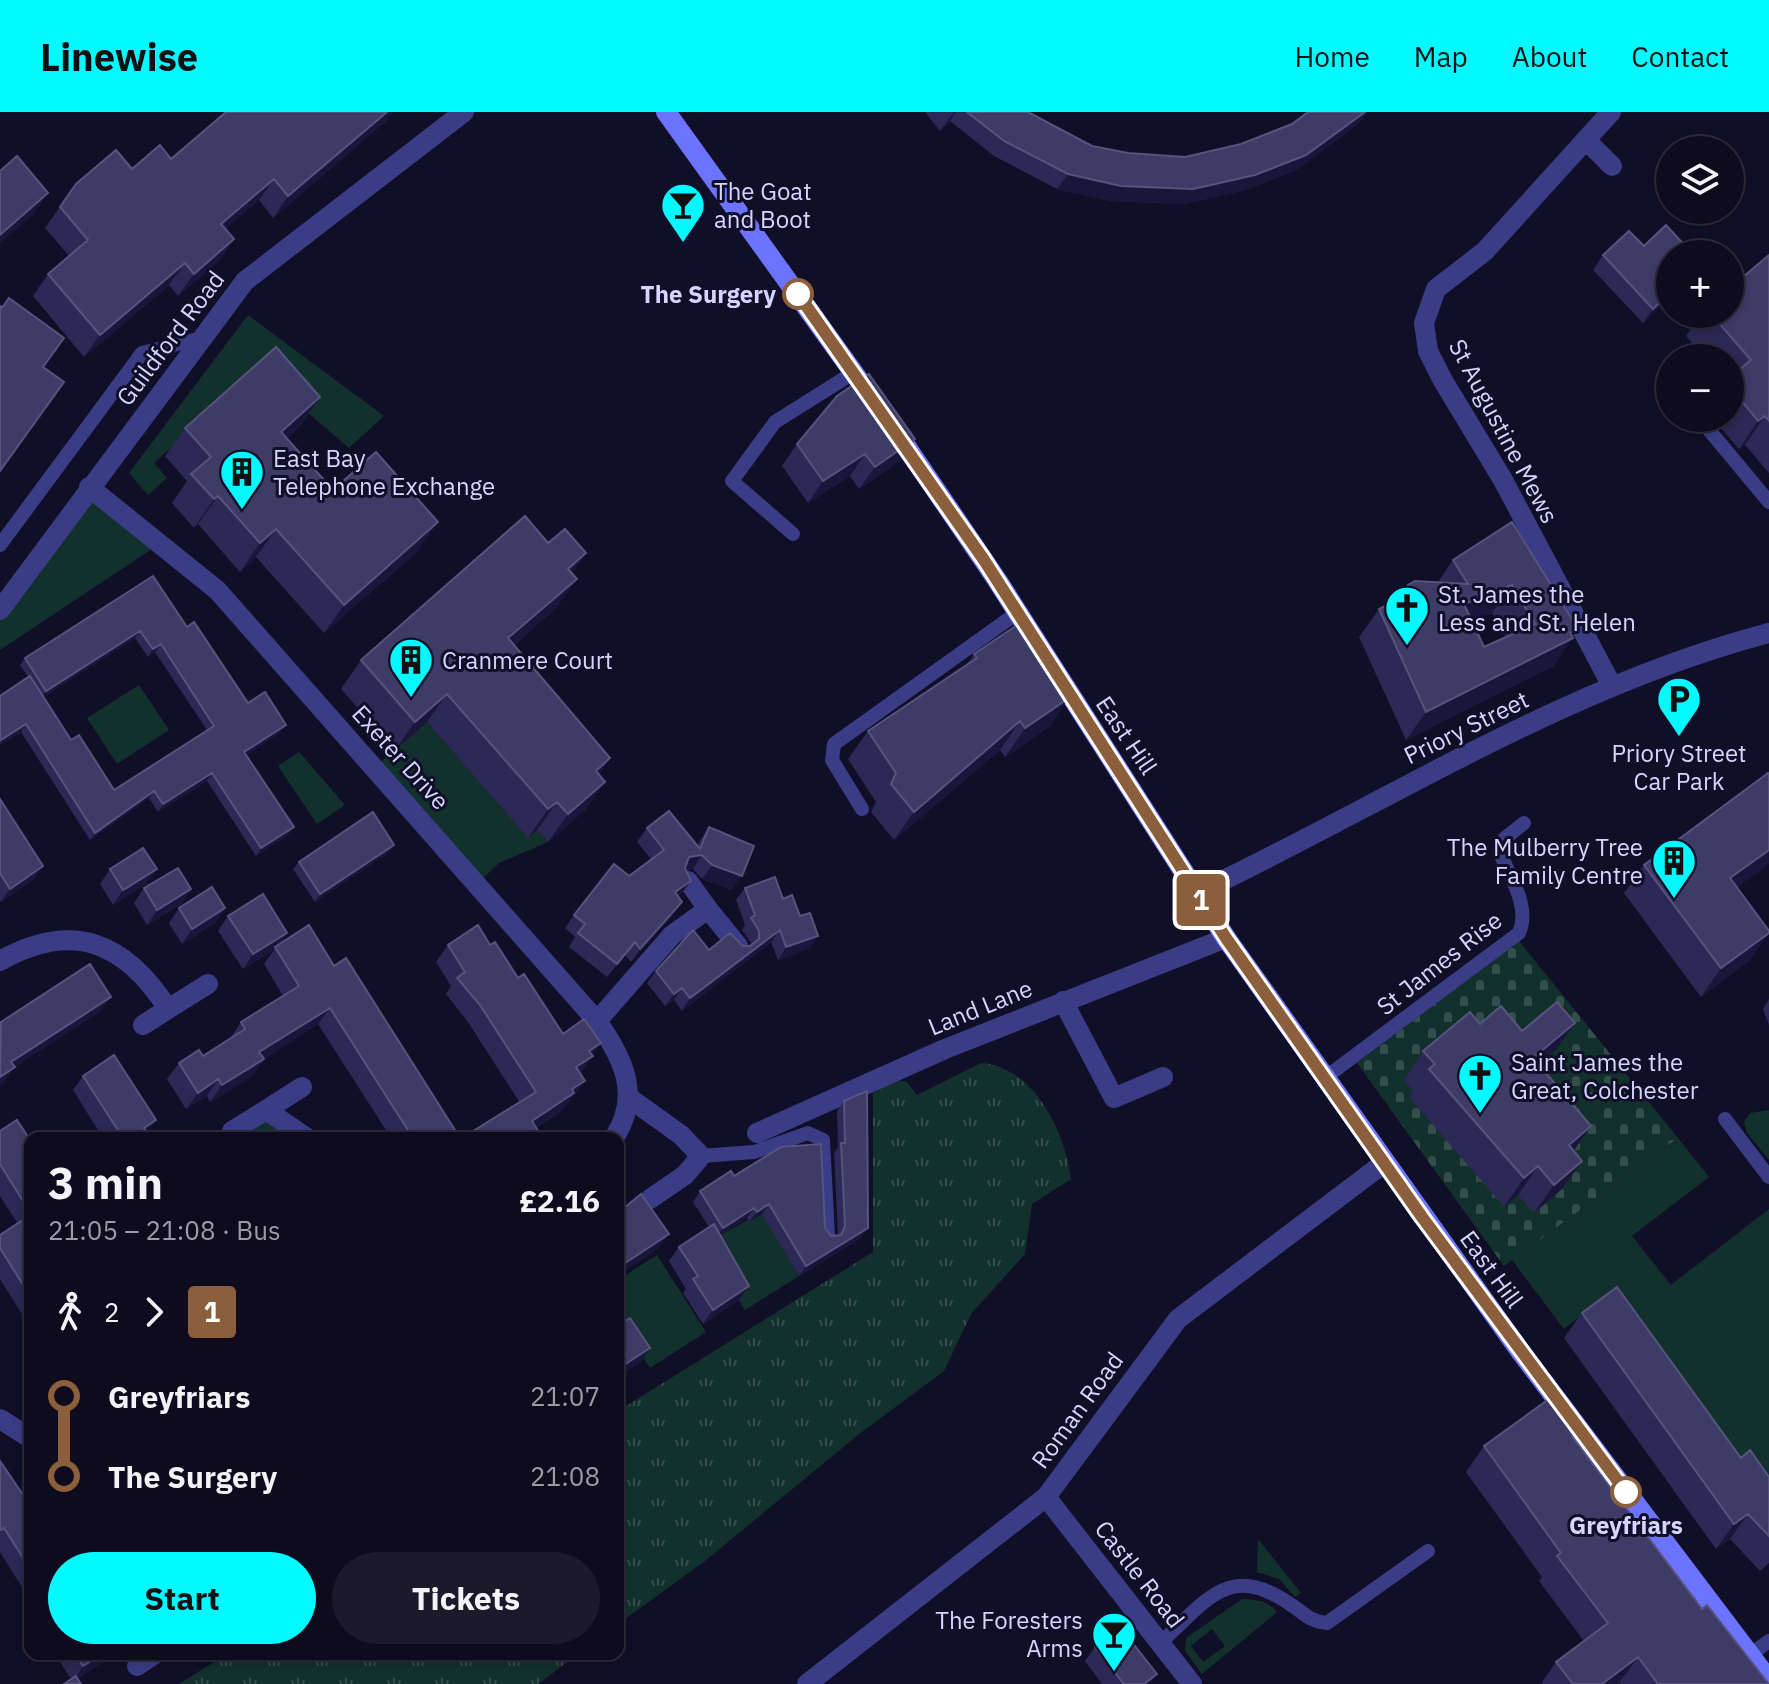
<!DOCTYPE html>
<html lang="en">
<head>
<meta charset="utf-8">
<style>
	body { margin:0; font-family:"IBM Plex Sans",sans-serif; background:#1b192a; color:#f1f3f6; height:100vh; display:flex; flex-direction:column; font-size:30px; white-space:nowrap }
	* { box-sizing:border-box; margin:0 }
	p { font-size:26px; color:#9a9ba4 }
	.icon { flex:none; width:44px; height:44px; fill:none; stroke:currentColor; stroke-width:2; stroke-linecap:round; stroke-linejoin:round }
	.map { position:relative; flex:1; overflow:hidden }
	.side { position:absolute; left:24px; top:1020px; width:600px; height:528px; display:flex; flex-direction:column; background:#0d0b1d; border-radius:16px; box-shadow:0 4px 12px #0003,0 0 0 2px #2d2b3b }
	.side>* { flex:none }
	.badge { padding:0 16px; border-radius:6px; font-size:28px; line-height:52px }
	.controls { position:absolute; left:1656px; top:24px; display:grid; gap:16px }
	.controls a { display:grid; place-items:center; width:88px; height:88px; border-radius:50%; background:#0d0b1d; box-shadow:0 4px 12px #0003,0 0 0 2px #2d2b3b; font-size:40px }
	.map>.badge { position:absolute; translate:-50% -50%; box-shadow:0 0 0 4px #fff }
	.legs { display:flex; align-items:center; gap:12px; height:88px; padding:0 24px; font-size:26px }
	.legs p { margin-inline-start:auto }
	.summary { display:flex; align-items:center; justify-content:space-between; height:136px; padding:0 24px }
	h1 { font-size:44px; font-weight:700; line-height:60px }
	.primary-button { display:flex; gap:16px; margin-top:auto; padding:16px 24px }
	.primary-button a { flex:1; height:92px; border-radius:48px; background:#01faff; color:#111; font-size:32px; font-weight:700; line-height:92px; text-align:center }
	.primary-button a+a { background:#1b192a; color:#f1f3f6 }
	ul { padding:0 24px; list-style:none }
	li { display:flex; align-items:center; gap:28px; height:80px; font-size:30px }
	li i { display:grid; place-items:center; width:12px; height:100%; margin:0 10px; background:currentColor }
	li i::after { content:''; width:20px; height:20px; margin:-10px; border:6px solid; border-radius:50%; background:#0d0b1d }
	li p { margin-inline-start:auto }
	li:first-child i { background:linear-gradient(#0000 50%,currentColor 0) }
	li:last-child i { background:linear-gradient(currentColor 50%,#0000 0) }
	header { display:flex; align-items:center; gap:48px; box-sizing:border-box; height:112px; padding:0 40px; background:#01faff; color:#111 }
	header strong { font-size:38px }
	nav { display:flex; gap:44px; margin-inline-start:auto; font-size:28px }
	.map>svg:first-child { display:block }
</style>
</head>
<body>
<header>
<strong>Linewise</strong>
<nav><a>Home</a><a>Map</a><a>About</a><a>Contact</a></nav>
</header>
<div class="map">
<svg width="1769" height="1572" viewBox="0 0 1769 1572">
	<defs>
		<pattern id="cemetery-stones" width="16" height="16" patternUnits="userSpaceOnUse" patternTransform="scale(2)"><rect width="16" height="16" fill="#12312d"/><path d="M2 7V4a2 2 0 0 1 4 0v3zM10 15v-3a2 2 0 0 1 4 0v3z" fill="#344e4c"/></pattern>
		<pattern id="park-tufts" width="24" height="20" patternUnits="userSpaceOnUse" patternTransform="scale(2)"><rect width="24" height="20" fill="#12312d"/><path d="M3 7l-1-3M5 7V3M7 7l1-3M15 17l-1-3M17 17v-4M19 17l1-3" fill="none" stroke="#344e4c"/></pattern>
	</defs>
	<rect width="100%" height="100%" fill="#110f27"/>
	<!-- grass -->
	<path fill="#12312d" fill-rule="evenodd" d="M248 203 384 304 349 336 258 258 154 351 167 366 148 383 129 361Z
		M89 375 161 431 0 538V498Z
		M139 573 169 618 117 652 87 606Z
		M427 610 528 725 537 718 548 730 499 751 478 771 375 655Z
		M299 640 345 693 317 712 278 654Z
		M266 998 307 1026H220Z
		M1769 998V1048L1747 1021 1744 1010 1750 1001Z
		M1678 1026 1709 1065 1632 1124 1671 1173 1769 1097V1387L1605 1185 1564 1217 1512 1148Z
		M778 1091 785 1140 799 1164 745 1198 719 1158 717 1125Z
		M657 1143 706 1220 650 1256 618 1208V1168Z
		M1258 1427 1301 1481 1295 1485 1279 1467 1257 1460Z
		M1242 1487C1256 1488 1267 1488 1277 1500L1202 1562 1185 1539 1186 1526ZM1212 1517 1225 1534 1203 1550 1191 1534Z"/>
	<!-- cemetery -->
	<path fill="url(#cemetery-stones)" d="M1519 829 1678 1026 1504 1154 1357 951Z"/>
	<!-- park -->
	<path fill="url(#park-tufts)" d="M981 951C1034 955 1065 1019 1071 1067L1032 1092 1025 1142 971 1202 944 1259 859 1322 705 1449 618 1512V1299L873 1140V981L896 968 907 970 917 983Z
		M227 1542H578L538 1572H179Z"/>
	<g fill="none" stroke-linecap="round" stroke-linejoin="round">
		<!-- lane -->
		<path stroke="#3a3d86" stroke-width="14" d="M1699 306 1769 390
			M793 422 732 369 775 310 853 261
			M0 433 142 241 202 226
			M862 697 832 648 834 632 1017 501
			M1326 965 1519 821C1531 795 1509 763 1499 739L1504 727 1524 711
			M1725 1007 1769 1065
			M701 1044 754 1040 808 1021 823 1028 828 1125
			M1160 1531C1206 1490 1228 1449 1290 1492 1304 1501 1310 1510 1327 1511L1428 1439
			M1750 1543 1769 1529"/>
		<!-- street -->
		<path stroke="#3a3d86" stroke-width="20" d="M1611 0 1485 139 1436 177 1424 211 1428 239 1442 267 1503 368 1612 574
			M1586 28 1612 54
			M89 375 217 478 597 909C623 946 642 983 614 1026
			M0 498 245 169 464 0
			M1197 781C1386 691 1564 575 1769 521
			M708 797 738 834
			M0 849C73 808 125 830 168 897L208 872
			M1063 889 1114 986 1163 965
			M597 909 672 823 708 797 688 769
			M143 913 168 897
			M628 985 681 1023 701 1044 685 1063 650 1087
			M266 998 302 975
			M232 1019 266 998 307 1026
			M757 1021 945 937 1226 826
			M0 1307 30 1326
			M1046 1385 1192 1572
			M137 1554 155 1542
			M807 1572 1046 1385 1178 1207 1384 1051"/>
		<!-- secondary -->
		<path stroke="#6c74ff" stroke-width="20" d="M666 0 874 289
			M893 315 997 468 1226 826 1520 1239 1769 1568"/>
	</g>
	<!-- wall -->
	<path fill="#2d2855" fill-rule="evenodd" d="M226 0H392L384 11 273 106 259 88 225 117 234 127 219 149 178 184 169 173 84 245 33 184 48 162 69 144 45 116 76 72 171 47Z
		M925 0H1028L1092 34 1128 41 1185 45 1358 12 1296 58 1245 78 1183 92 1111 89 1057 77 994 44 950 9 940 19Z
		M1644 134 1688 137 1685 142H1670L1669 161 1670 162V185L1643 211 1593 158 1603 143Z
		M1769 143V361L1745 333 1739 337 1712 306H1730V246H1705L1686 224 1702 202H1730Z
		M320 285 300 314 287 326 333 378 418 439 324 521 256 445 240 460 198 412 194 416 172 391 187 369 165 344 185 316Z
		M915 327 900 349 859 377 850 364 808 391 782 354 797 332Z
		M1512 410 1578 517 1553 554 1406 628 1359 525 1379 497 1397 488 1408 473 1438 470 1453 448ZM1492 501 1506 525 1484 535 1472 509Z
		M548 431 586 441 572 461 557 495 514 533 610 646 599 663 605 670 585 698 548 730 537 718 528 726 427 610 395 638 341 577 361 548Z
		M153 464 187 515 248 591 286 613 281 620 246 643 288 723 256 744 207 669 158 700 149 686 90 728 21 620 0 633V584L28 565 20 553 25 546ZM135 526 148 545 155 540 207 618 114 678 71 628 43 585Z
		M974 542 1069 586 1049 615 1005 645 1000 638 894 728 871 700 876 690 848 647 868 619 965 555Z
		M1769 663V751L1737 775 1750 848 1701 885 1624 781 1644 753Z
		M0 687 43 754 34 767 1 790 0 788Z
		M709 715 732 778 702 767 693 757 686 758 691 769 681 782 678 784 673 803 631 850 625 843 607 865 569 835 575 825 565 816 574 803 651 747 637 730 647 716 697 733Z
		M389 740 315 790 293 757 299 750Z
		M110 757 146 772 113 793 100 772Z
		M144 776 191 777 181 792 147 813 134 791Z
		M745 776 783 787 810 836 778 848 771 830 682 899 674 888 665 894 647 871 656 859 709 838 750 833 751 831 742 818 745 813 736 788Z
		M179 796H225L215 811 182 832 169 811Z
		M228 804 287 821 279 833 334 854 460 1026H391L318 912 264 947 252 964 210 990 207 984 186 997 167 967 179 951 203 944 230 927 241 910 283 884 264 852 274 838 243 857 218 819Z
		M448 833H490L563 922 592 943 580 961 573 985 569 988 563 998 536 1016 468 910 446 882 451 874 436 850Z
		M1769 887V913L1763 897Z
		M1480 912 1522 919 1555 939 1539 953 1574 1039 1562 1077 1534 1101 1518 1083 1504 1095 1409 985 1413 979 1404 968 1423 939Z
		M83 964 147 1021 150 1026H103L73 978Z
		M844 989 861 1126 799 1164 762 1102 749 1110 747 1106 720 1123 739 1188 703 1212 683 1181 686 1177 669 1149 679 1135 709 1115 693 1090 700 1079 734 1064 825 1116 831 1124 838 1123 834 1041 838 1036 837 999Z
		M17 1008 30 1106 27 1108 30 1112V1215L0 1167V1123L18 1112 0 1084V1019Z
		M1582 1201 1741 1346 1769 1365V1451L1760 1459 1730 1427 1716 1437 1564 1226Z
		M1576 1322 1573 1326 1702 1497 1769 1572H1621L1620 1571 1618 1572H1541L1556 1550 1584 1529 1539 1469 1542 1465 1466 1360 1484 1334Z
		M0 1350 30 1393V1488L0 1440Z
		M1095 1535 1150 1572H1102L1085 1549Z
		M55 1542H109L105 1549 78 1566 71 1567Z"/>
	<!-- shaded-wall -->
	<path fill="#1a163b" d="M387 0H392L384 11 273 106 288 84Z
		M954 0H956L950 9 940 19Z
		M1365 0H1368L1358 12 1296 58 1245 78 1183 92 1111 89 1057 77 1068 62 1193 77Z
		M274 67 259 88 206 134 221 112Z
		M48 81 33 103 0 131V123Z
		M234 127 219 149 178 184 194 162Z
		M185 151 169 173 84 245 100 223Z
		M1670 181V185L1643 211 1653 197Z
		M320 285 300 314 262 348 281 320Z
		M1765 304 1745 333 1739 337 1758 309Z
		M915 327 900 349 859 377 875 355Z
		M865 342 850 364 808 391 823 369Z
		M218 384 198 412 194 416 214 387Z
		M438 410 418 439 324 521 344 493Z
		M276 417 256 445 240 460 260 431Z
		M586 441 566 470 568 457Z
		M577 467 557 495 488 555 508 526Z
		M1512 473 1492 501 1444 520 1464 492Z
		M1578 517 1570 527 1573 526 1553 554 1406 628 1426 600Z
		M140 519 135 526 41 586 46 579Z
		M161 532 155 540 148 545 153 537Z
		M447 582 427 610 395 638 415 610Z
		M1069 586 1049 615 1005 645 1025 616Z
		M1020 609 1000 638 894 728 914 700Z
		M26 612 21 620 0 633 1 628Z
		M286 613 281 620 239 648 244 640Z
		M610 646 591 675 596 659Z
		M212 661 207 669 158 700 163 692Z
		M605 670 585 698 548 730 568 702Z
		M154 679 149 686 90 728 95 721Z
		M557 690 537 718 528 726 548 697Z
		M294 715 288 723 256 744 261 736Z
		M394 733 389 740 315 790 320 782Z
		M1769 738V751L1710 795 1730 766Z
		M702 743 693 757 680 759 689 745Z
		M712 753 742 764 732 778 702 767Z
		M43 754 34 767 1 790 10 777Z
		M157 757 146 772 113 793 123 778Z
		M691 769 681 782 665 794 675 780Z
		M191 777 181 792 147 813 157 798Z
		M682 790 673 803 631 850 640 837Z
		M225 796 215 811 182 832 192 817Z
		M780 818 771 830 682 899 690 886Z
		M287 821 276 836 275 835 274 838 243 857 253 842Z
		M1769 821 1750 848 1701 885 1721 856Z
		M818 824 810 836 778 848 786 835Z
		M682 876 674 888 665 894 674 882Z
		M111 885 100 900 15 955 4 970 0 973V965L11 950Z
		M330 896 318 912 248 957 259 940Z
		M1575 911 1555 939 1513 975 1533 946Z
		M601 931 581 961 565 972 589 939Z
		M264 947 252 964 210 990 222 973Z
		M218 967 207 984 186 997 198 981Z
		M585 969 563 998 520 1026 532 1009Z
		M156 1008 146 1023 144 1016Z
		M1591 1014 1571 1043 1569 1033Z
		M1582 1049 1562 1077 1534 1101 1554 1073Z
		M1538 1054 1518 1083 1504 1095 1524 1066Z
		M769 1092 762 1102 749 1110 757 1100Z
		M754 1096 747 1106 716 1126 723 1116Z
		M30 1098V1106L19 1113 29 1099Z
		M868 1116 861 1126 799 1164 806 1154Z
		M669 1122 658 1137 618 1164V1156Z
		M749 1174 739 1188 703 1212 713 1198Z
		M650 1236 640 1251 618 1265V1257Z
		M1748 1402 1730 1427 1716 1437 1734 1412Z
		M102 1542H109L105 1549 73 1569 83 1554Z
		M1638 1545 1618 1572H1602Z
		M1157 1562 1150 1572H1144Z"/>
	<!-- building -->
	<path fill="#3f3b67" stroke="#57537f" stroke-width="2" fill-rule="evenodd" d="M226 0H387L288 84 274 67 221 112 234 127 194 162 185 151 100 223 48 162 88 128 60 95 76 72 116 38 132 57 160 33 171 47Z
		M967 0H1028L1092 34 1128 41 1185 45 1241 32 1292 12 1308 0H1365L1306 43 1255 63 1193 77 1121 74 1068 62 1004 29Z
		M17 44 48 81 0 123V59Z
		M1666 113 1688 137 1683 142H1670V154L1666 158 1670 162V181L1653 197 1603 143 1629 119 1644 134Z
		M1769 143V309L1765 304 1758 309 1730 275V266L1751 248 1711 202H1730V176Z
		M9 186 64 226 43 255 64 270 0 359V194L2 196Z
		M276 235 320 285 281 320 333 378 376 340 438 410 344 493 276 417 260 431 218 384 214 387 191 362 211 345 185 316Z
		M869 262 915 327 875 355 865 342 823 369 797 332 837 284Z
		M525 404 548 431 565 417 586 441 568 457 577 467 508 526 610 646 596 659 605 670 568 702 557 690 548 697 447 582 415 610 361 548Z
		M1512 410 1578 517 1570 521 1573 526 1426 600 1379 497 1401 486 1408 473 1415 469 1468 472 1453 448ZM1512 473 1535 512 1484 535 1464 492Z
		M153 464 187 515 194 510 248 591 265 580 286 613 244 640 294 715 261 736 212 661 163 692 154 679 95 721 26 612 1 628 0 627V584L30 564 71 628 79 623 114 678 214 614 161 532 153 537 140 519 46 579 25 546Z
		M1020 511 1069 586 1025 616 1020 609 914 700 891 672 896 661 868 619 977 546 974 542Z
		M1768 661 1769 663V738L1730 766 1769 819V821L1721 856 1644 753Z
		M0 687 43 754 10 777 0 761Z
		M669 699 700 737 709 715 754 734 742 764 712 753 702 743 689 745 685 756 691 769 675 780 682 790 640 837 635 830 617 852 578 821 585 812 574 803 614 752 629 764 664 738 647 716Z
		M373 700 394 733 320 782 299 750Z
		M143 736 157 757 123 778 110 757Z
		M178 756 191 777 157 798 144 776Z
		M775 765 783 787 792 783 800 804 810 801 818 824 786 835 780 818 690 886 682 876 674 882 656 859 693 818 709 838 730 821 743 834H750L759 827V819L751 806 755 803 745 776Z
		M212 775 225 796 192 817 179 796Z
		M263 782 287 821 253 842 228 804Z
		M309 813 334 854 346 846 460 1026H413L330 896 259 940 264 947 222 973 218 967 198 981 179 951 199 938 203 944 245 917 241 910 299 874 275 835Z
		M478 813 490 833 495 830 518 866 524 862 563 922 584 907 601 931 589 939 593 944 576 955 585 969 572 977 574 981 532 1009 540 1022 534 1026H462L536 980 480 893 457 866 465 860 448 833Z
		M90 852 111 885 11 950 15 955 0 965 1 910Z
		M1557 890 1575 911 1533 946 1591 1014 1569 1033 1582 1049 1554 1073 1538 1054 1524 1066 1429 957 1435 952 1423 939 1470 900 1480 912 1501 894 1522 919Z
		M114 943 156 1008 144 1016 150 1026H123L83 964Z
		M867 979 868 1116 806 1154 769 1092 757 1100 754 1096 723 1116 700 1079 731 1059 734 1064 781 1035 821 1032 825 1116 831 1124 841 1123 845 1114 841 1031H845L844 989Z
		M17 1008 30 1028V1098L29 1099 0 1052V1019Z
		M641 1082 669 1122 618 1156V1101Z
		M26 1106 30 1112V1184L0 1136V1123Z
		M714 1112 749 1174 713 1198 693 1167 698 1164 679 1135Z
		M1617 1175 1741 1346 1750 1338 1769 1365V1424L1748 1402 1734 1412 1582 1201Z
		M618 1198 625 1209 630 1206 650 1236 618 1257Z
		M1549 1287 1576 1322 1572 1324 1702 1497 1707 1493 1769 1572H1658L1638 1545 1602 1572H1573L1556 1550 1608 1511 1557 1444 1561 1441 1484 1334Z
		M0 1349 30 1393V1457L4 1416 1 1418 0 1417Z
		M1120 1515 1157 1562 1144 1572H1124L1095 1535Z
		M75 1542H102L83 1554Z
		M76 1564 81 1572H64Z"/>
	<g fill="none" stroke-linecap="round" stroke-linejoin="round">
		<!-- line-1 casing -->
		<g stroke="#fff" stroke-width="18">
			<path id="line-1" d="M798 182 984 448 1226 826 1422 1105 1626 1380"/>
		</g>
		<!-- line-1 -->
		<use href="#line-1" stroke="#8b5e3c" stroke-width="12"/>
	</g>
	<!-- icons -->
	<defs>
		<g id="bar-pin" transform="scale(2.3)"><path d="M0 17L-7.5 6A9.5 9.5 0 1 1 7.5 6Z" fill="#01faff" stroke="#110f27"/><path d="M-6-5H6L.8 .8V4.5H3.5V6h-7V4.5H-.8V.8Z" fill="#111"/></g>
		<g id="building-pin" transform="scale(2.3)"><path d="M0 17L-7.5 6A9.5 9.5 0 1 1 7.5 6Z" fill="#01faff" stroke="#110f27"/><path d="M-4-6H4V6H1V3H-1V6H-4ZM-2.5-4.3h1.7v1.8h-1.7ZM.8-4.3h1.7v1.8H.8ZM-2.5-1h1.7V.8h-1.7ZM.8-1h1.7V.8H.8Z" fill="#111"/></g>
		<g id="church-pin" transform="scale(2.3)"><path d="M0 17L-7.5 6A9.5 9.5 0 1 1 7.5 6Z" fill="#01faff" stroke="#110f27"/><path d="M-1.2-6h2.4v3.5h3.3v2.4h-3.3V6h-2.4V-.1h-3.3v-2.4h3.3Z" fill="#111"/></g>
		<g id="parking-pin" transform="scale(2.3)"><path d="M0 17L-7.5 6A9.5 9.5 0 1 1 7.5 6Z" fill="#01faff" stroke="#110f27"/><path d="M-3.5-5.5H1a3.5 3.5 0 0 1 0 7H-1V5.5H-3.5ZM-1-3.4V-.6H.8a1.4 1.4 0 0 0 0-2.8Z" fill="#111"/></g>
	</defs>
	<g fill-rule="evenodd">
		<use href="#bar-pin" x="683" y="93"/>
		<use href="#building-pin" x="242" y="360"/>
		<use href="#church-pin" x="1407" y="496"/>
		<use href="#building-pin" x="411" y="548"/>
		<use href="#parking-pin" x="1679" y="587"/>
		<use href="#building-pin" x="1674" y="749"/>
		<use href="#church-pin" x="1480" y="964"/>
		<use href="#bar-pin" x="1114" y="1522"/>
	</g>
	<!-- markers -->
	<g fill="#fff" stroke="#8b5e3c" stroke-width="4">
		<circle cx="798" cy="182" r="14"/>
		<circle cx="1626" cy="1380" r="14"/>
	</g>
	<g text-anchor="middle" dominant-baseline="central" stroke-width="6" stroke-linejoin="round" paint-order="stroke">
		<!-- poi labels -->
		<g font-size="24" fill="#d6d5ff" stroke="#110f27" text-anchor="start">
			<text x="714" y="79">The Goat<tspan x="714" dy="28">and Boot</tspan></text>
			<text x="273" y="346">East Bay<tspan x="273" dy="28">Telephone Exchange</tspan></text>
			<text x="1438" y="482">St. James the<tspan x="1438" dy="28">Less and St. Helen</tspan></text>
			<text x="442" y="548">Cranmere Court</text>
			<text x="1679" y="641" text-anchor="middle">Priory Street<tspan x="1679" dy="28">Car Park</tspan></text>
			<text x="1643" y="735" text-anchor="end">The Mulberry Tree<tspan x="1643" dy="28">Family Centre</tspan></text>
			<text x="1511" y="950">Saint James the<tspan x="1511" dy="28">Great, Colchester</tspan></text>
			<text x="1083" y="1508" text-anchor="end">The Foresters<tspan x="1083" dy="28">Arms</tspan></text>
		</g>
		<!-- stop labels -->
		<g font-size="24" font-weight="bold" fill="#d6d5ff" stroke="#110f27" text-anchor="end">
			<text x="776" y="182">The Surgery</text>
			<text x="1626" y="1413" text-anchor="middle">Greyfriars</text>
		</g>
		<!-- street labels -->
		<g font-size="24" fill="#d6d5ff" stroke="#110f27">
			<text transform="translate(170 226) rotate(-53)">Guildford Road</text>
			<text transform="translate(1504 319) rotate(62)">St Augustine Mews</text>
			<text transform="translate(1466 615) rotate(-26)">Priory Street</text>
			<text transform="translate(1127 623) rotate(56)">East Hill</text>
			<text transform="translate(401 645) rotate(48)">Exeter Drive</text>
			<text transform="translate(1439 851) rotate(-38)">St James Rise</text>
			<text transform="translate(980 895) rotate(-22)">Land Lane</text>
			<text transform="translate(1492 1157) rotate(54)">East Hill</text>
			<text transform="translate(1077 1298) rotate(-54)">Roman Road</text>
			<text transform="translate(1140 1462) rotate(52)">Castle Road</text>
		</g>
	</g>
</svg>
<div class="controls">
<a><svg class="icon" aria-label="layers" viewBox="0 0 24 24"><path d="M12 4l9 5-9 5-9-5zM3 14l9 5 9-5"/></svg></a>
<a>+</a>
<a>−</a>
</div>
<b class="badge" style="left:1201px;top:788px;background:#8b5e3c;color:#fff">1</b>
<section class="side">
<div class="summary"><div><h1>3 min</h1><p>21:05 – 21:08 · Bus</p></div><b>£2.16</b></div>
<div class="legs"><svg class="icon" aria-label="walk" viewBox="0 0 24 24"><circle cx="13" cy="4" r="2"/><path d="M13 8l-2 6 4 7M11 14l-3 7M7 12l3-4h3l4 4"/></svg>2<svg class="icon" aria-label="forward" viewBox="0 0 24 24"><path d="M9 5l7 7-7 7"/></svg><b class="badge" style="background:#8b5e3c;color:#fff">1</b></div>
<ul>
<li><i style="color:#8b5e3c"></i><b>Greyfriars</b><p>21:07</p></li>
<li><i style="color:#8b5e3c"></i><b>The Surgery</b><p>21:08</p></li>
</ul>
<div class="primary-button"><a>Start</a><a>Tickets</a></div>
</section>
</div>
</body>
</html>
